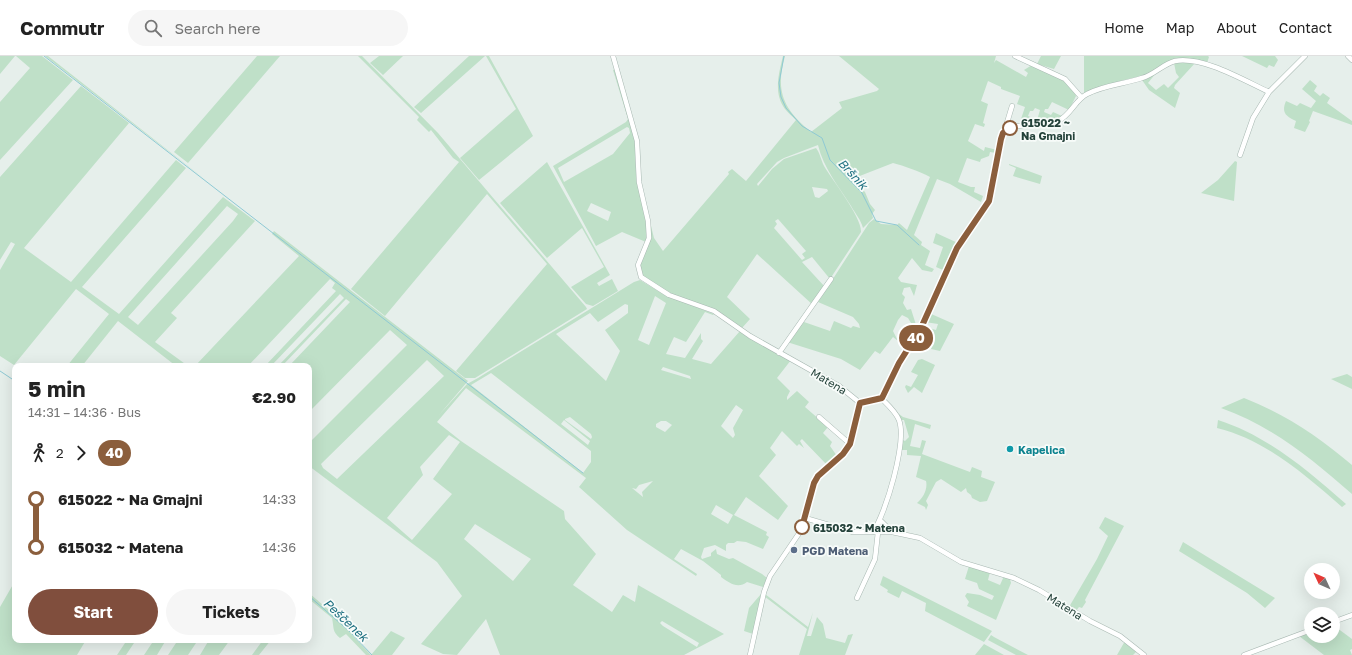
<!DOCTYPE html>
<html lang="en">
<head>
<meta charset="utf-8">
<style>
	body { margin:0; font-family:"Golos Text",sans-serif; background:#f6f6f6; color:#222; height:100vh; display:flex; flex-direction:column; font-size:15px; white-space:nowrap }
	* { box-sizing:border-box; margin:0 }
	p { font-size:13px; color:#767676 }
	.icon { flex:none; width:22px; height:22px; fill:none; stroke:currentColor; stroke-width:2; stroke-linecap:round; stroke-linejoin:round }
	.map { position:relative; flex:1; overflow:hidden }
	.drawer { position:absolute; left:12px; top:307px; width:300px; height:280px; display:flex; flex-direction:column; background:#fff; border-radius:8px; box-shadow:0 4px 16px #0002 }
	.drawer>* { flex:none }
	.badge { padding:0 8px; border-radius:13px; font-size:14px; line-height:26px }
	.needle { width:26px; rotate:314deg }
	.controls { position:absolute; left:1304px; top:507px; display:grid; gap:8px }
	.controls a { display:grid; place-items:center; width:36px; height:36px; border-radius:50%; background:#fff; box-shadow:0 4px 16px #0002; font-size:20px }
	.map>.badge { position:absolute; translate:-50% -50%; box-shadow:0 0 0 2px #fff }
	.legs { display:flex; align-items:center; gap:6px; height:44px; padding:0 16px; font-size:13px }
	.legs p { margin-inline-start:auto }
	.overview { display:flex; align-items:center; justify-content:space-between; height:68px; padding:0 16px }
	h1 { font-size:22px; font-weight:700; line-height:30px }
	.action { display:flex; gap:8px; margin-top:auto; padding:8px 16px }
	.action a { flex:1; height:46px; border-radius:24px; background:#804e3d; color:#fff; font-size:16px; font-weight:700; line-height:46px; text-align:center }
	.action a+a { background:#f6f6f6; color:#222 }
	ul { padding:0 16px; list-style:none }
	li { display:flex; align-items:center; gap:14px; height:48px; font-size:15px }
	li i { display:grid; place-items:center; width:6px; height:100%; margin:0 5px; background:currentColor }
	li i::after { content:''; width:10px; height:10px; margin:-5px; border:3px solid; border-radius:50%; background:#fff }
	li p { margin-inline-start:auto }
	li:first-child i { background:linear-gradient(#0000 50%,currentColor 0) }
	li:last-child i { background:linear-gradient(currentColor 50%,#0000 0) }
	header { display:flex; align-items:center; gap:24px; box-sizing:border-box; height:56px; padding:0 20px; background:#fff; border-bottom:1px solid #e0e0e0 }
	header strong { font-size:19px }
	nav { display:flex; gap:22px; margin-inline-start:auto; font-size:14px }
	.search { width:280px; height:36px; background:#f6f6f6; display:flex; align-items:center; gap:10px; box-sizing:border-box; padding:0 14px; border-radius:22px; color:#767676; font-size:15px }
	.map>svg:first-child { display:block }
</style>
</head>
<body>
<header>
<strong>Commutr</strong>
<div class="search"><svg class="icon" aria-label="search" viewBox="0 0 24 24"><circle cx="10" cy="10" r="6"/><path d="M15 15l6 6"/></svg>Search here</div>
<nav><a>Home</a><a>Map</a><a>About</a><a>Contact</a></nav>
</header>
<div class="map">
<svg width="1352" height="599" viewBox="0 0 1352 599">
	<rect width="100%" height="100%" fill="#e6efeb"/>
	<!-- green -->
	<path fill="#bfe0c8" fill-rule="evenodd" d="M0 0H15L0 18Z
		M16 0H42L73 24 0 104V46L30 12Z
		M45 0H48L207 125Z
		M257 0H280L188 107 174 96Z
		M358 0H362L438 77 586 251 587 253 475 322H465L456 315 547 208 487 138 385 260 351 233 459 106 453 102 431 74 429 76 417 64 419 61Z
		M379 0H403L383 19 370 7Z
		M469 0H485L421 57 414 51Z
		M486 0H489L533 80 479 124 460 102 516 53Z
		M783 0H785C775 35 783 53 811 76L842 52 839 46 877 35 879 33 839 0H996L994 7 996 4 1026 21 1028 17 1024 14 1032 9C1048 17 1069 22 1076 40L1069 54 1052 46 1048 53H1045L1044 56 1051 59 1053 56 1062 60 1059 63 1036 68 1040 54 1035 52 1033 55H1030L1028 60 1033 62 1032 68 1020 66 1025 51 1017 48 1020 40 1001 33V31L988 25 981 45 988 48 983 67 985 68 984 71 975 68 968 85 984 95 985 91 997 94 996 97 990 96 989 100 981 103 980 106 967 102 958 126 971 131H975L974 136 983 140 981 146 950 128 937 123 914 179 922 186 921 189 930 195 925 209 934 213 932 216 922 214 912 202 898 222 901 226 917 229 914 240 910 231 904 232 902 238 905 241 903 247 907 254 911 253 917 272H914L908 262 902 259 898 264 893 275 898 285 893 281 880 298 875 295 860 314 841 303 787 286 804 266 830 275 834 265 851 272 853 270 860 272 859 268 853 261 818 246 869 167 874 163 881 168 897 169 899 167 907 174 930 121C919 115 904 110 893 107L852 123 865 136 870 148 875 154 872 158 873 162 863 172C861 164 855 157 851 150 839 131 823 111 818 89L784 102 777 106 757 128 758 130 772 113 784 103 816 92C820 97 821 104 824 110 832 124 862 161 861 176L830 223 812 201 802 206 825 231 813 249 757 198 727 241 750 263 742 272 722 258 672 239 646 224 641 218 640 207 649 188 651 170 654 182 663 195 729 118 728 116 732 113 746 125 796 64C792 60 788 57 785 53 773 37 779 17 783 0ZM812 131 827 133 828 135 819 142 815 141ZM778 163 806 195 802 198 805 202 802 204 774 172 777 168 775 165Z
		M1041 0H1061L1054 13 1037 8Z
		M1084 0H1208L1209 1 1207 7 1191 3H1181L1145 19 1120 25 1084 37Z
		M1242 0H1275L1278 4 1274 11 1269 9 1267 12Z
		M1196 6 1175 29 1174 32 1180 37 1175 52 1149 34 1142 24 1156 17 1148 27 1156 34 1164 28 1168 32 1179 21 1176 17 1174 7Z
		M615 13 635 81 636 119 647 168 646 186 622 176 596 190 553 110 626 66 628 63 613 14ZM627 71 629 72 630 77 613 98 564 126 558 112ZM591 147 611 156 608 165 587 155Z
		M1310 24 1317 30 1314 35 1320 40 1323 37 1330 42 1327 47 1352 65V69L1313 55 1309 65 1310 66 1305 76 1294 72 1296 65C1286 60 1281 57 1286 45L1297 50 1300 47 1311 52 1316 45 1302 33Z
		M81 30 129 67 24 192 71 226 176 104 186 112 82 231 119 258 223 141 255 165 171 257 177 262 155 286 188 310H176L118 265 82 310H67L109 258 76 233 14 309 0 300V214L15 188 11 186 0 204V121ZM227 150 238 158 233 165 138 269 128 261Z
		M1235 105 1237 106 1234 145 1201 137 1218 124Z
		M547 106 610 219 597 227 599 230 612 223 618 235 593 250 586 248 571 231 604 211 582 172 547 202 500 147Z
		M1009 108 1042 120 1040 128 1013 120 1016 112 1009 109Z
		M274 175 468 325 439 359 467 328 478 322 634 226 640 224 663 238 714 258 713 259 705 256 686 286 674 281 666 298 685 302 701 277V283L703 285 692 303 711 308 740 275 791 304 777 322 790 335 787 341V344L797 335 809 346 805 351 828 371 823 377 832 386 830 390 837 400 827 409 802 383 800 385 804 392 799 388 797 390 782 375 770 392 776 399 759 420 788 450 778 464 746 441 734 459 767 476 766 479 769 481 763 493 746 486 737 485 734 487H728L726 489V495L715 489 704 492 701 501 702 503 711 500V497L716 493 717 498 729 503 733 502 762 518 767 522 763 531 747 526C738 533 729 527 721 521V519L703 505 681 493 674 503 697 518 696 520 627 474 579 431 586 422 466 332 437 366 461 385 564 455 565 463 596 498 573 529 612 556 623 539 635 546 638 529 724 578 684 599H500L486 563 457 599 443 598 421 588 462 540 437 506 309 410V387L407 289 390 274 309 356V310H289L350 246 346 243 282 310H278L344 242 340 238 271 310H265L336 235 332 232 335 227 330 223 248 310H195L299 200 272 178ZM655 240 666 247 649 289 638 284ZM625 248 628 249V257L605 274 620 295 606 325 556 278 590 257 598 266ZM427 304 444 320 337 423 323 412 321 408ZM663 311 690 320 691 323 661 314ZM491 317 591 395V406L583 417 471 329ZM736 349 743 354 733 372 735 379 733 382 721 370ZM570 361 591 378 592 381 591 383 565 364V363ZM564 364 590 385 588 389 561 368ZM661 365H666L672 369 665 376 656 371V368ZM449 379 460 386 433 423 452 438 412 484 387 462 423 419 420 411ZM653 425 642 436 643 441 632 432 636 433 639 429ZM716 449 733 459 728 468 711 458ZM475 468 531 503 513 525 464 483ZM662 565 699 587 697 591 663 570 660 567Z
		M936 177 958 187 943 214 936 211 943 191 933 187Z
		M929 257 954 268 940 295 931 293 933 288 926 285 927 283 934 285 935 282 926 278V274L929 272 936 274 938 268 925 266Z
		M922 303 935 309 922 337 914 331 908 337 905 331 906 329 911 331 918 319 911 316 918 304Z
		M1347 318 1352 321V333L1331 323Z
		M1244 342C1285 358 1319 381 1352 409V438C1312 403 1272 370 1221 352Z
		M899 358 903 361 931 369 930 373 915 368 910 390 920 392 922 384 926 385 922 398 970 416 972 411 982 415 981 421 995 426 987 445 980 446 972 442 971 439 967 436 966 432 961 436 941 423 936 426 926 445 928 449 926 454 925 451 917 447C923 442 928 433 926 425L916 421 921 400 907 399V394H900L901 383 905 385 909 381 904 364H901Z
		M1218 364C1268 380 1307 414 1346 448L1342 451C1305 419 1266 384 1217 372Z
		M1105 461 1124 470 1085 544 1086 546 1082 552 1079 551 1076 555 1069 551 1097 503 1108 480 1099 472Z
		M1183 486 1275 542 1265 552 1247 537 1179 495Z
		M969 510 990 516 988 524 1000 529 1004 520 1010 523 1011 527 996 564 967 550 969 546 965 540 967 537 980 539 992 544 994 540 979 533 977 527 965 523Z
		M883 520 992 575 984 586 925 555 926 547 902 535 899 542 887 536 888 534 880 529Z
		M15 525V584H86L77 599H0V551Z
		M309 537 331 556 371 599 391 575 405 582 392 599H366L346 578 340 582C332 576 334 571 332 562L309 543Z
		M761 538 753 578 744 575 749 552Z
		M765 538 808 571 813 556 807 580H811L817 561 823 568 826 582 845 587 848 579 853 578 845 599H799L807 573 764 540Z
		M1333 569 1352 583V593L1350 594 1352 599H1324L1299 580 1311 576V580H1333Z
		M991 579 994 581 1028 599H1016L988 584Z
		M127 584H136L126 599H117Z
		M154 584H166L157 599H144Z
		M178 584H198L188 599H168Z
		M209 584H230L219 599H200Z
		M263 584H271L259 599H252Z
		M1125 585 1137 595 1133 599H1117Z
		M984 588 1004 599H975Z"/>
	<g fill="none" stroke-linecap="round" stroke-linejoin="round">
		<!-- stream -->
		<path stroke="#8ec9d4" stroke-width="1" d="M44 0 583 417
			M784 0 779 27 781 41 786 52 802 70 822 82 830 104 862 137 876 165 897 169 919 189
			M0 315 15 325
			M309 540 349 575 372 599"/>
		<!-- minor casing -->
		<g stroke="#a8b8b2" stroke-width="5.5">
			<path id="minor" d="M613 0 637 85 639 126 648 165 649 182 638 209 641 221 669 239 714 255 750 280 839 330 860 347
				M1015 0 1065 23 1081 41
				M1348 0 1352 4
				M1007 74 1006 70 1012 50
				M1240 99 1253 62 1269 36
				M779 297 831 223
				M860 347 881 342 899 307 921 272 957 192 989 145 1001 83C1011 62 1040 72 1058 65 1071 59 1075 44 1087 38 1104 29 1124 28 1142 22 1154 19 1163 8 1175 5 1203 0 1243 24 1269 36L1305 0
				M819 361 850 388
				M805 462 853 476H892L920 482 961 506 1014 522 1039 534 1090 565 1120 580 1144 599
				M881 465 892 476
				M873 476C886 457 907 386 899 364 896 356 887 348 881 342
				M857 542 875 503 878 476
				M1333 566 1352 559
				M750 599 764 536 770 520 802 473 811 433 815 423 843 398 850 388 860 347
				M1244 599 1311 574"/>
		</g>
		<!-- minor -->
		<use href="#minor" stroke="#fff" stroke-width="4.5"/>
	</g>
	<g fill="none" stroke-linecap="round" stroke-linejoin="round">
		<!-- line-1 casing -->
		<g stroke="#fff" stroke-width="9">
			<path id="line-1" d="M802 471 814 427 818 420 843 398 850 388 860 347 882 342 899 307 921 272 957 192 989 145 1001 83 1003 77 1010 72"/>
		</g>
		<!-- line-1 -->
		<use href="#line-1" stroke="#8b5e3c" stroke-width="6"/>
	</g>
	<!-- markers -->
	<g fill="#fff" stroke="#8b5e3c" stroke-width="2">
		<circle cx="1010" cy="72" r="7"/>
		<circle cx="802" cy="471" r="7"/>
	</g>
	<circle fill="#0f9aa8" stroke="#f7fbf9" stroke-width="1.5" cx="1010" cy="393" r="4"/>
	<circle fill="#5c6f8a" stroke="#f7fbf9" stroke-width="1.5" cx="794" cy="494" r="4"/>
	<g text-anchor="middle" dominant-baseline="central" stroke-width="3.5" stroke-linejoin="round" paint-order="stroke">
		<!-- stop labels -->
		<g font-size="11" font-weight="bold" fill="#24423a" stroke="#f7fbf9" text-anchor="start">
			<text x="1021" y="66">615022 ~<tspan x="1021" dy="13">Na Gmajni</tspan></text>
			<text x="813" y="471">615032 ~ Matena</text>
		</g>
		<!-- street labels -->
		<g font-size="11" fill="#24423a" stroke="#f7fbf9">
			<text transform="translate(829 325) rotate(31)">Matena</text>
			<text transform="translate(1065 550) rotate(32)">Matena</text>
		</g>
		<!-- culture labels -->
		<g font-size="11" font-weight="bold" fill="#0d838f" stroke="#f7fbf9" text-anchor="start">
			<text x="1018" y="393">Kapelica</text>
		</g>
		<!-- service labels -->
		<g font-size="11" font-weight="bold" fill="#4e5e75" stroke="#f7fbf9" text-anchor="start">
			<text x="802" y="494">PGD Matena</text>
		</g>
		<!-- water labels -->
		<g font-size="12" font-style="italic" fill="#1c6f80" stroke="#f7fbf9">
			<text transform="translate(853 118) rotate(47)">Bršnik</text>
			<text transform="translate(346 564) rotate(43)">Peščenek</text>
		</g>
	</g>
</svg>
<div class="controls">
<a><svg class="needle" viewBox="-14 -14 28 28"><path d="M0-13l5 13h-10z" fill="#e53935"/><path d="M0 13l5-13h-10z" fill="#767676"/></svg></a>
<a><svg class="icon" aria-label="layers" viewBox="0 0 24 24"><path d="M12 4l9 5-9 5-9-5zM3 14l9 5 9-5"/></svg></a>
</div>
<b class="badge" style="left:916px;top:282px;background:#8b5e3c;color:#fff">40</b>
<section class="drawer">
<div class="overview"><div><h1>5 min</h1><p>14:31 – 14:36 · Bus</p></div><b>€2.90</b></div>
<div class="legs"><svg class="icon" aria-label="walk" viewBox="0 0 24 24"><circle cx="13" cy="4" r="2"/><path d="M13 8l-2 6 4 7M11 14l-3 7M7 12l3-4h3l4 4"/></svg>2<svg class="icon" aria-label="forward" viewBox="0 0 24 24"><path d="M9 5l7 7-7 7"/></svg><b class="badge" style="background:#8b5e3c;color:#fff">40</b></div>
<ul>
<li><i style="color:#8b5e3c"></i><b>615022 ~ Na Gmajni</b><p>14:33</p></li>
<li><i style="color:#8b5e3c"></i><b>615032 ~ Matena</b><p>14:36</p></li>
</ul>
<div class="action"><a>Start</a><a>Tickets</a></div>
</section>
</div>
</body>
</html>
